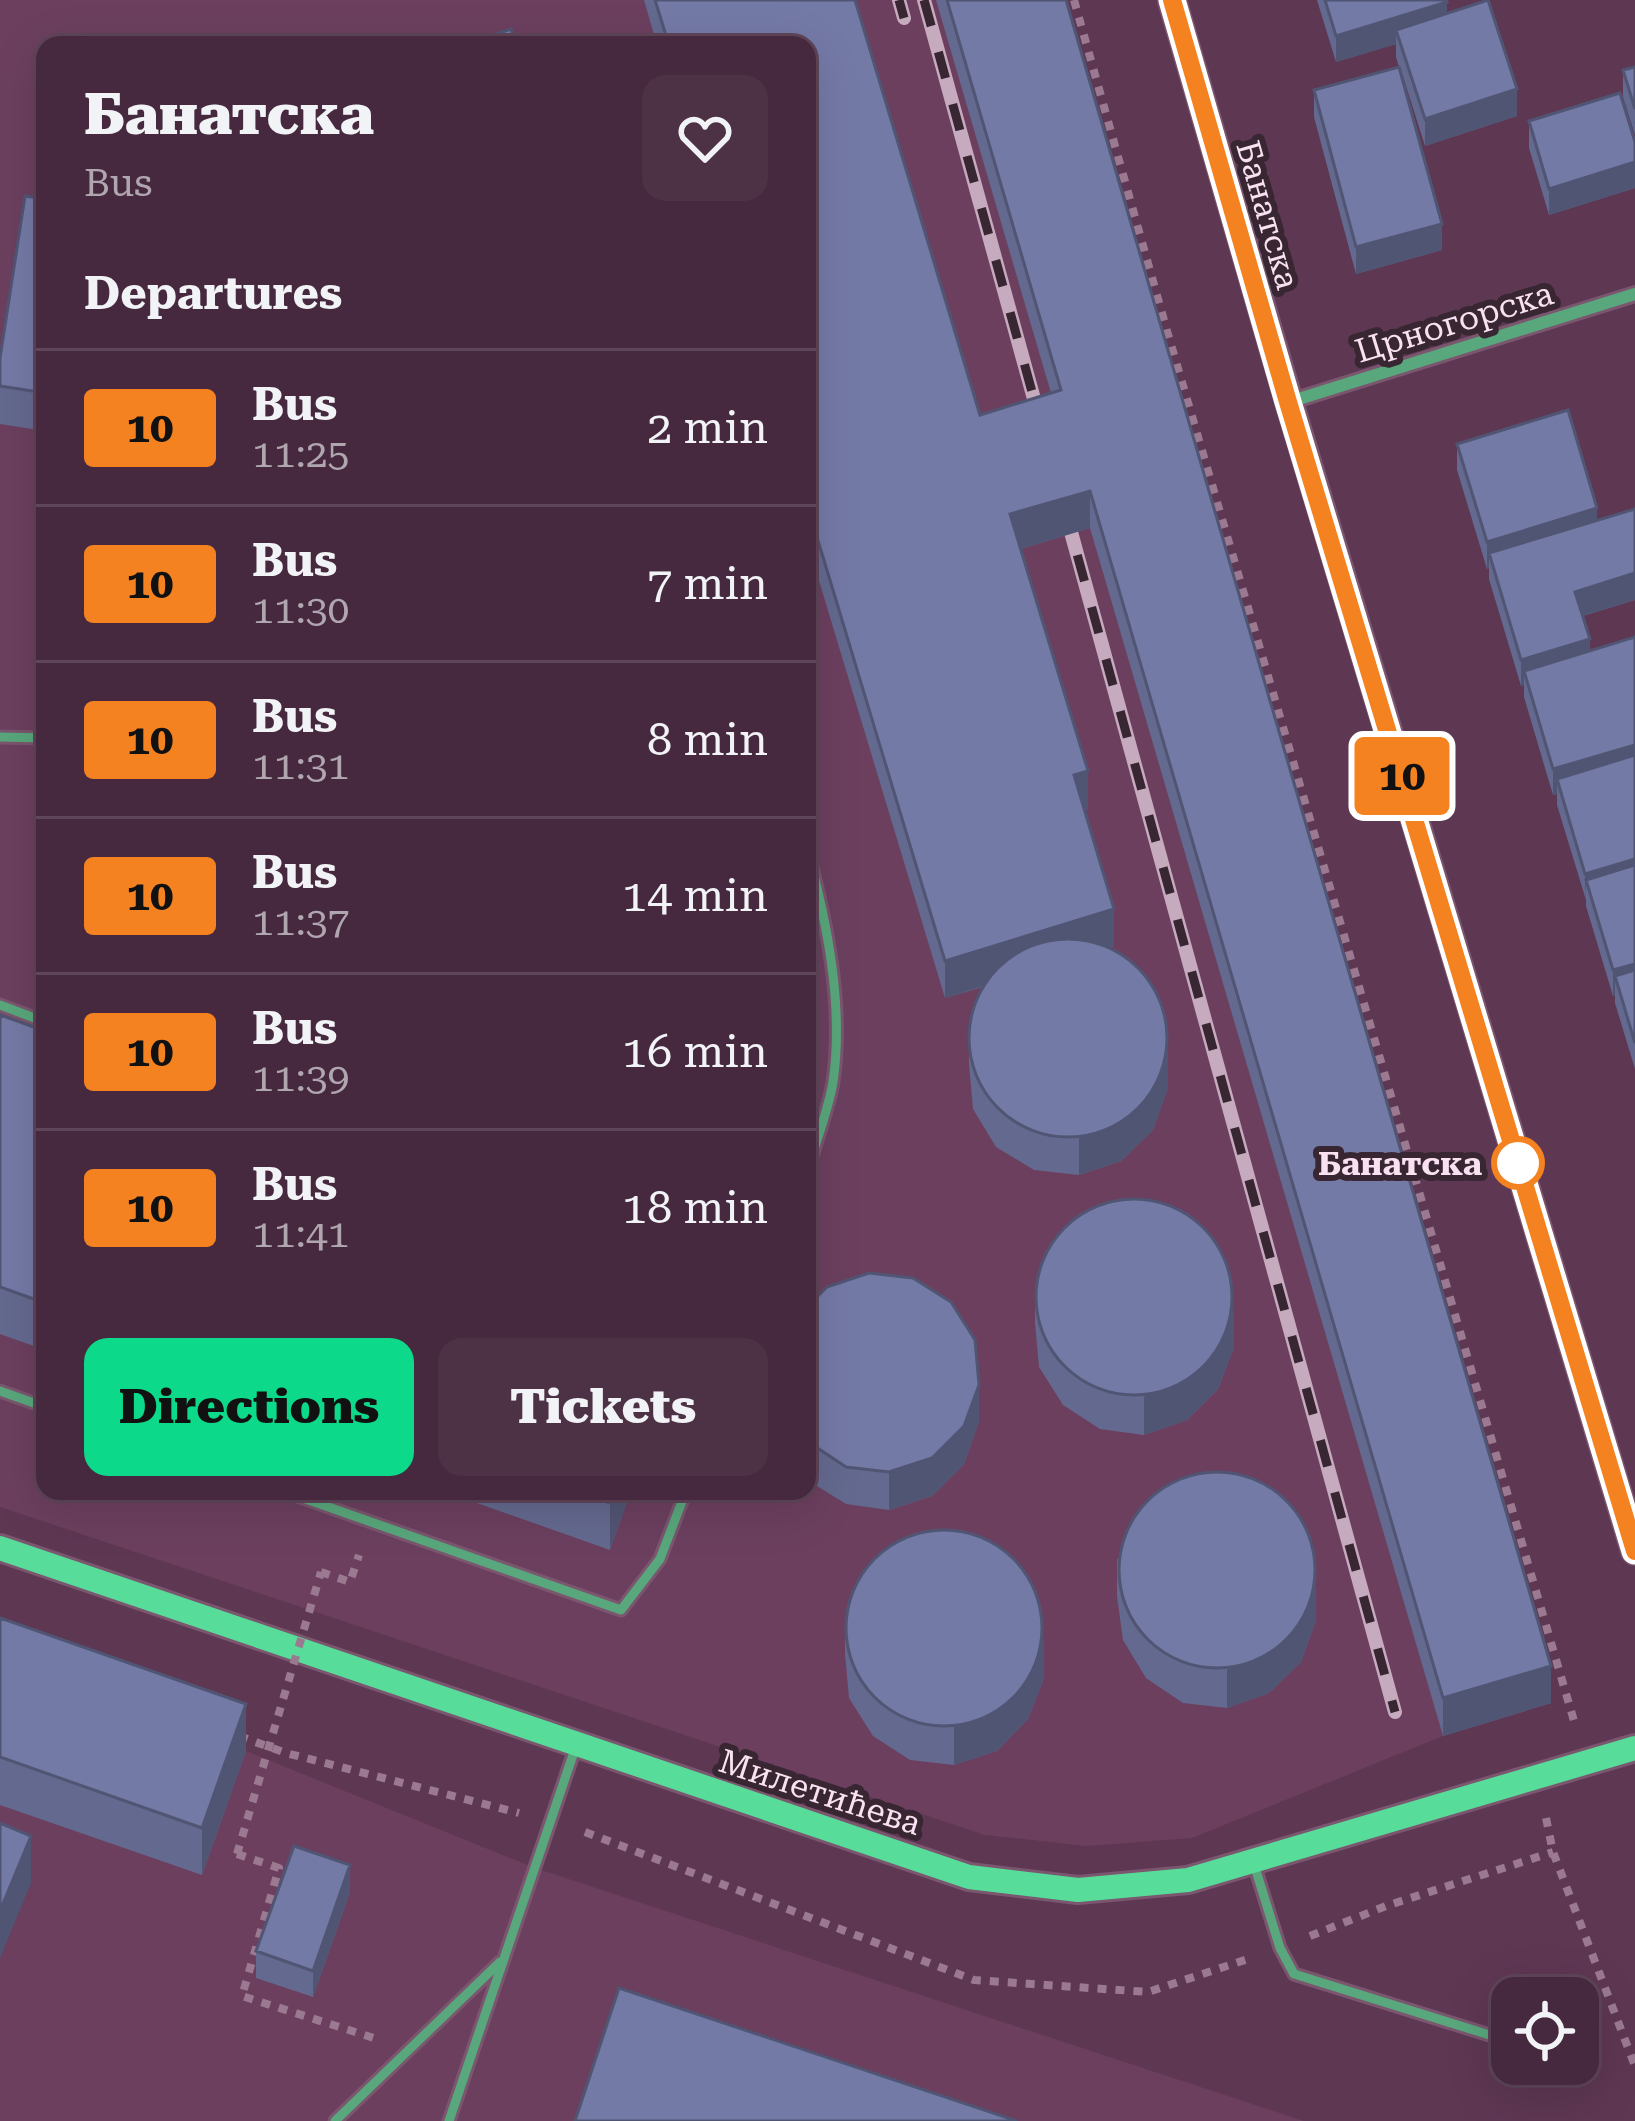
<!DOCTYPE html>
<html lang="en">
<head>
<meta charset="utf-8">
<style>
	body { margin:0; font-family:"Roboto Serif",serif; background:#4d3145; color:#f1f3f6; height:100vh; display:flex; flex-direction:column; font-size:45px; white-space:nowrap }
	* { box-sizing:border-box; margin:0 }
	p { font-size:39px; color:#b0a6b0 }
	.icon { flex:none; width:66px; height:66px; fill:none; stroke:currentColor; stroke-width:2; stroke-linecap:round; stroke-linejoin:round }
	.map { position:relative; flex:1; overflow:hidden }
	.panel { position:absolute; left:36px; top:36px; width:780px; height:1464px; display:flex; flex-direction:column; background:#46293e; border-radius:24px; box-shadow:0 12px 48px #0002,0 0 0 3px #5e4558 }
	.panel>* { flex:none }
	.badge { padding:0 24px; border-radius:9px; font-size:42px; line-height:78px }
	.controls { position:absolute; left:1491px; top:1977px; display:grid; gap:24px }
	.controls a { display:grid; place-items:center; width:108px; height:108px; border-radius:24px; background:#46293e; box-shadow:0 12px 48px #0002,0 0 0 3px #5e4558; font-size:60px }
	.map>.badge { position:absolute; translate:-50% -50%; box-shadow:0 0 0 6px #fff }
	h2 { padding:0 48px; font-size:45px; line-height:108px }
	.round { display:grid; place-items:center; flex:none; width:126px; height:126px; border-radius:24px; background:#4d3145 }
	.headline { display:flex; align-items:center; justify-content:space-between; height:204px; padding:0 48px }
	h1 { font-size:57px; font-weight:800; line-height:90px }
	.cta { display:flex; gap:24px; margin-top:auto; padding:24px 48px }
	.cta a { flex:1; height:138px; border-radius:24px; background:#0dd98a; color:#111; font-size:48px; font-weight:800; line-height:138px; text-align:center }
	.cta a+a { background:#4d3145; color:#f1f3f6 }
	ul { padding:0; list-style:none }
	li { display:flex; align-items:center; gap:36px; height:156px; padding:0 48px; border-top:3px solid #5e4558 }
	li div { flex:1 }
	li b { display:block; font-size:45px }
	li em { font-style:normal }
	li .badge { min-width:132px; font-weight:700; text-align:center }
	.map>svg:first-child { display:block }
</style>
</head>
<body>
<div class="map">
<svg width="1635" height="2121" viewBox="0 0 1635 2121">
	<rect width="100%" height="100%" fill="#5e3753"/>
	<!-- built -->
	<path fill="#6c3f5f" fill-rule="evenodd" d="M0 0H1055L1551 1703 1443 1736 1192 1838 1087 1846 985 1835 0 1507ZM45 45H807V1491H45Z
		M0 1665 246 1751 535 1868 1304 2121H0Z"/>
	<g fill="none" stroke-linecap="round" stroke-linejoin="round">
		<!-- service casing -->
		<g stroke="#7a566f" stroke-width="15">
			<path id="service" d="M0 737 45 738
				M807 849C827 922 844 1006 833 1082 828 1112 815 1143 807 1173
				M0 1005 45 1022
				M0 1391 45 1407
				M283 1491 621 1610 660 1559 686 1491
				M1253 1861 1280 1948 1294 1974 1512 2042
				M335 2121 500 1962
				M449 2121 576 1746"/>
		</g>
		<!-- minor casing -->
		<g stroke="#7a566f" stroke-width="18">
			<path id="minor" d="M1289 402 1635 294"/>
		</g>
		<!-- secondary casing -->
		<g stroke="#7a566f" stroke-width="30">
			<path id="secondary" d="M1172 0 1289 402 1635 1551
				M0 1548 969 1877 1078 1890 1188 1880 1635 1748"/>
		</g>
		<!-- path -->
		<path stroke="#9b7a91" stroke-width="8" stroke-dasharray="9 9" stroke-linecap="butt" d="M1074 0 1167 331 1574 1721
			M321 1572 350 1582 359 1555
			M239 1736 286 1753 519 1813
			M1546 1818 1553 1852 1635 2066
			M585 1832 974 1980 1148 1992 1251 1958
			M237 1854 279 1868 242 1996 374 2038
			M1310 1936 1386 1906 1553 1852"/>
		<!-- service -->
		<use href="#service" stroke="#59a77c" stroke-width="9"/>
		<!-- minor -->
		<use href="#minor" stroke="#59a77c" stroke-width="12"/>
		<!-- secondary -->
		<use href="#secondary" stroke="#57dc99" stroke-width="24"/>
		<!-- rail casing -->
		<g stroke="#c6aabe" stroke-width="14">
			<path id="rail" d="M899 0 904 18
				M924 0 1042 428
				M1063 503 1395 1712"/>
		</g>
		<!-- rail -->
		<use href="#rail" stroke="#382632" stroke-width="9" stroke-dasharray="27" stroke-linecap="butt"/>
		<!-- path-bridge -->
		<path stroke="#9b7a91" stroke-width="8" stroke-dasharray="9 9" stroke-linecap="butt" d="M237 1854 321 1572"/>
	</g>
	<!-- wall -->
	<path fill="#64698f" d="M644 0H855L980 415 1051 393 936 0H1066L1551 1703 1443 1736 1090 528 1021 549 1088 809 1085 810 1114 946 1109 948 1168 1088 1153 1130 1121 1161 1079 1175 1034 1170 996 1147 973 1109 969 1064V1027L983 987 945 998 807 541V45H657Z
		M1317 0H1446L1447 14 1517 116 1425 146 1400 67 1442 250 1356 274 1314 117V90L1399 67 1396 57V44L1336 62Z
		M1635 67V135L1623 97V70Z
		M1529 121 1635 142V188L1549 215 1529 148Z
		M45 199V431L0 424V358Z
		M1457 444 1597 520 1635 600 1583 616 1590 651 1635 637V1069L1615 1003V996H1613L1586 906V900L1557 805V794L1553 795 1524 697V685L1521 686 1489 579V568L1487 569 1457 470Z
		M0 1015 45 1031V1350L0 1334Z
		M1035 1285 1234 1347 1218 1389 1187 1420 1144 1435 1100 1429 1063 1405 1039 1367 1035 1323Z
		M807 1307 979 1422 964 1464 932 1496 889 1510 846 1504 809 1481 807 1479Z
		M443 1491H631L610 1550Z
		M1117 1559 1316 1620 1301 1662 1269 1693 1227 1708 1183 1703 1146 1678 1123 1640 1117 1596Z
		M845 1616 1044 1678 1028 1719 997 1751 954 1765 910 1760 873 1736 849 1698 845 1654Z
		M0 1618 246 1751 202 1875 0 1805Z
		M350 1892 313 1997 256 1978V1951Z"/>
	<!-- shaded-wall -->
	<path fill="#515574" d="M1447 2V29L1396 30V44L1336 62V36Z
		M1517 89V116L1425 146V119Z
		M1635 162V188L1549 215V189Z
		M1442 224V250L1356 274V247Z
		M1090 491V528L1010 552V514Z
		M1597 508V535L1489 553V568L1487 569V542Z
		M1635 573V600L1575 618V592Z
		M1590 639V666L1524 671V685L1521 686V660Z
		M1635 745V771L1557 779V794L1553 795V769Z
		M1088 771V809L1074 813V775Z
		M1635 859V885L1586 880 1585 900V874Z
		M1114 909V946L945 998V961Z
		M1635 964V990L1615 976V996H1613V970Z
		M1168 1050V1088L1153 1130 1121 1161 1079 1175V1138Z
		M1234 1309V1347L1218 1389 1187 1420 1144 1435V1397Z
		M979 1385V1422L964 1464 932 1496 889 1510V1472Z
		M614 1491H631L610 1550V1503Z
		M1316 1582V1620L1301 1662 1269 1693 1227 1708V1670Z
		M1044 1640V1678L1028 1719 997 1751 954 1765V1727Z
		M1551 1666V1703L1443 1736V1698Z
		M246 1704V1751L202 1875V1828Z
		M31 1836V1883L0 1958V1911Z
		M350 1865V1892L313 1997V1971Z"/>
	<!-- building -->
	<path fill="#747aa6" stroke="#515574" stroke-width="3" d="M655 0H855L980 415 1061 390 947 0H1066L1551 1666 1443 1698 1090 491 1010 514 1088 771 1074 775 1114 909 945 961 807 504V45H669Z
		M1325 0H1446L1447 2 1336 36Z
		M1488 0 1517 89 1425 119 1396 30Z
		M511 29 516 45H462Z
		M1399 67 1442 224 1356 247 1314 90Z
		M1635 67V109L1623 70Z
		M1620 93 1635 142V162L1549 189 1529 121Z
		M25 196 45 199V393L0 386V358Z
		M1568 410 1597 508 1487 542 1457 444Z
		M1635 509V573L1575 592 1590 639 1521 660 1489 553Z
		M1635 637V745L1553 769 1524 671Z
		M1635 755V859L1585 874 1557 779Z
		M1635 865V964L1613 970 1586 880Z
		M969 1038a99 99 0 1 1 198 0a99 99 0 1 1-198 0Z
		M1635 970V1043L1615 976Z
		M0 1015 45 1031V1303L0 1287Z
		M1036 1297a98 98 0 1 1 196 0a98 98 0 1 1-196 0Z
		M869 1273 913 1278 951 1302 975 1340 979 1385 964 1426 932 1458 889 1472 846 1467 807 1441V1307L827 1287Z
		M1119 1570a98 98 0 1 1 196 0a98 98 0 1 1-196 0Z
		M576 1491H614L610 1503Z
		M846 1628a98 98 0 1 1 196 0a98 98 0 1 1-196 0Z
		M0 1618 246 1704 202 1828 0 1757Z
		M0 1823 31 1836 0 1911Z
		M294 1846 350 1865 313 1971 256 1951Z
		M619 1988 1017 2121H575Z"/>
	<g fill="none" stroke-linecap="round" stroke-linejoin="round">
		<!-- line casing -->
		<g stroke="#fff" stroke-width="27">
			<path id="line" d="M1172 0 1288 402 1635 1551"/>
		</g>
		<!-- line -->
		<use href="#line" stroke="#f58220" stroke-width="18"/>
	</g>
	<!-- markers -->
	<circle fill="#fff" stroke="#f58220" stroke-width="6" cx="1518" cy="1163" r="24"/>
	<g text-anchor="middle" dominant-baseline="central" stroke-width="12" stroke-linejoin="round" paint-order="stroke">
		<!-- street labels -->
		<g font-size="33" fill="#f9e1f1" stroke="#382632">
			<text transform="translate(1268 215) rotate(74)">Банатска</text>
			<text transform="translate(1454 322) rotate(-17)">Црногорска</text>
			<text transform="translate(820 1792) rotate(18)">Милетићева</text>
		</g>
		<!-- stop labels -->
		<g font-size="33" font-weight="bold" fill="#f9e1f1" stroke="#382632" text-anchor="end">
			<text x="1482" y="1163">Банатска</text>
		</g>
	</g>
</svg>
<div class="controls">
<a><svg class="icon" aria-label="locate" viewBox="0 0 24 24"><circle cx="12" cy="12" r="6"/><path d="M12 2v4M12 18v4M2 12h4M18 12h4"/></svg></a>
</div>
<b class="badge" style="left:1402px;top:776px;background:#f58220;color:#111">10</b>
<section class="panel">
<div class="headline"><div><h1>Банатска</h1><p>Bus</p></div><a class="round"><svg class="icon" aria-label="heart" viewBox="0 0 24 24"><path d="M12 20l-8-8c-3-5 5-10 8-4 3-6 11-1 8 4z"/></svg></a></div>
<h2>Departures</h2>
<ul>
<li><span class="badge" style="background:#f58220;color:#111">10</span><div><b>Bus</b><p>11:25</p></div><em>2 min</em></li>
<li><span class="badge" style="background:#f58220;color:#111">10</span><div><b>Bus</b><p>11:30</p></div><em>7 min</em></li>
<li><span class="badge" style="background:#f58220;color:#111">10</span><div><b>Bus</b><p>11:31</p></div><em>8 min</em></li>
<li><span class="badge" style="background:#f58220;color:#111">10</span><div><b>Bus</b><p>11:37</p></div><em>14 min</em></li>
<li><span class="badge" style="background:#f58220;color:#111">10</span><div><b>Bus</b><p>11:39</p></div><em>16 min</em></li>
<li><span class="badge" style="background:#f58220;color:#111">10</span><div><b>Bus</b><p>11:41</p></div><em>18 min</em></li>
</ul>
<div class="cta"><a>Directions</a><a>Tickets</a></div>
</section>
</div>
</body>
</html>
